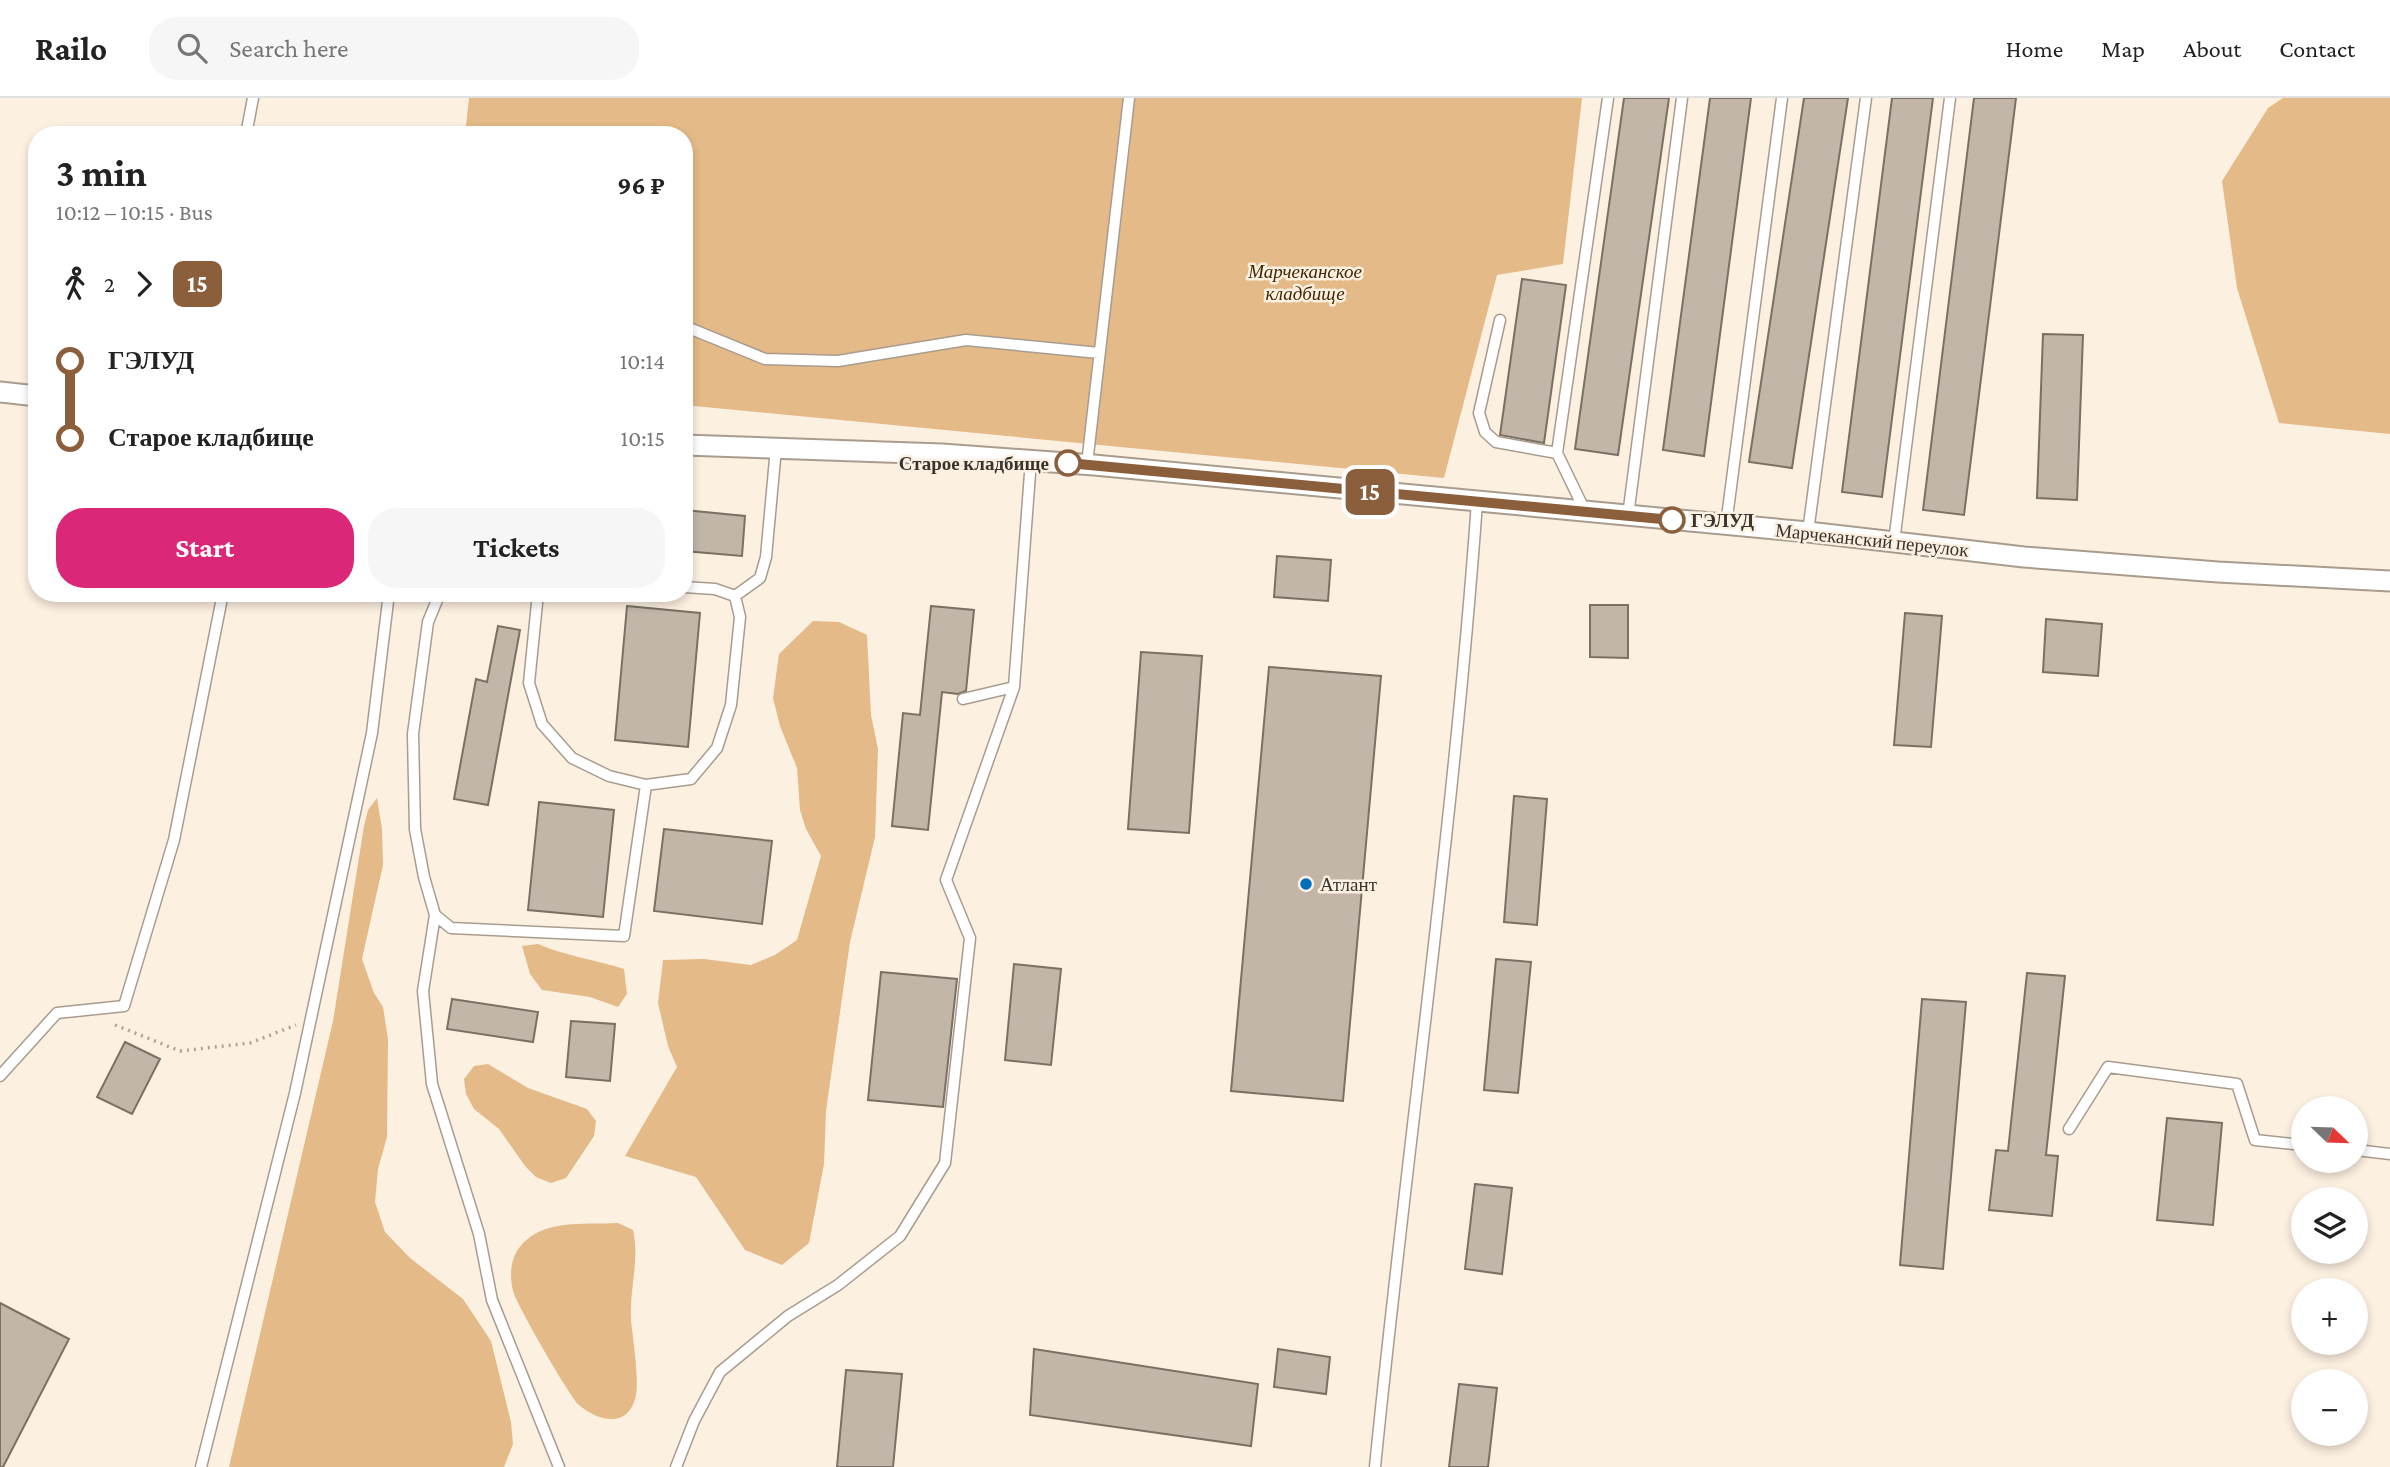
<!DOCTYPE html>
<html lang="en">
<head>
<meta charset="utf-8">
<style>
	body { margin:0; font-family:"Crimson Pro",serif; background:#f6f6f6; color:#222; height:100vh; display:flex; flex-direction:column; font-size:26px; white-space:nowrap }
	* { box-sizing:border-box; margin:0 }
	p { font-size:23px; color:#767676 }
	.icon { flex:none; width:38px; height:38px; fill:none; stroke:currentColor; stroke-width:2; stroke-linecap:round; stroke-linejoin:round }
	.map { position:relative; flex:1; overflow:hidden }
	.drawer { position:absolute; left:28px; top:28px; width:665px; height:476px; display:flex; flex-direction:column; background:#fff; border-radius:28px; box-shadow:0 4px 10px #0003 }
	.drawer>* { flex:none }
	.badge { padding:0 14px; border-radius:10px; font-size:24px; line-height:46px }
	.needle { width:46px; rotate:113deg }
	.tools { position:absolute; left:2291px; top:998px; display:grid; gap:14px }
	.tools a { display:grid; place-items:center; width:77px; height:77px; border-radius:50%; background:#fff; box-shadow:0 4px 10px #0003; font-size:35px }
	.map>.badge { position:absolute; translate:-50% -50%; box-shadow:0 0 0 4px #fff }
	.legs { display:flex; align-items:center; gap:10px; height:77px; padding:0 28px; font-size:23px }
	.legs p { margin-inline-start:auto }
	.summary { display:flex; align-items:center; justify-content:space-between; height:119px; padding:0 28px }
	h1 { font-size:38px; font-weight:700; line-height:52px }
	.cta { display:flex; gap:14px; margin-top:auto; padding:14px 28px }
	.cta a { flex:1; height:80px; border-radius:28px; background:#db2777; color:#fff; font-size:28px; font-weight:700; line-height:80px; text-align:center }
	.cta a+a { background:#f6f6f6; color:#222 }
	ul { padding:0 28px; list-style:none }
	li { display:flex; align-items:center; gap:24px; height:77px; font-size:26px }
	li i { display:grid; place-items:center; width:10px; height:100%; margin:0 9px; background:currentColor }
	li i::after { content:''; width:18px; height:18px; margin:-9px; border:5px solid; border-radius:50%; background:#fff }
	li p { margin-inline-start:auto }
	li:first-child i { background:linear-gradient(#0000 50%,currentColor 0) }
	li:last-child i { background:linear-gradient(currentColor 50%,#0000 0) }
	header { display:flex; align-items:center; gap:42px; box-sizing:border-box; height:98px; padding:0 35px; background:#fff; border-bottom:2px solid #e0e0e0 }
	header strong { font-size:33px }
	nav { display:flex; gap:38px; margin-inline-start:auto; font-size:24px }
	.search { width:490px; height:63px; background:#f6f6f6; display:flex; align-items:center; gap:18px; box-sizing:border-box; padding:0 24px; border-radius:28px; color:#767676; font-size:26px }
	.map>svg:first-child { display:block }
</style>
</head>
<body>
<header>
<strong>Railo</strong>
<div class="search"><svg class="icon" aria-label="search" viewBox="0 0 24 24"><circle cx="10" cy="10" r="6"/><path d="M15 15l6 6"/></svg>Search here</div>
<nav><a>Home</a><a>Map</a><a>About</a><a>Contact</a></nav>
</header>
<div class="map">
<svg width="2390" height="1369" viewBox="0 0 2390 1369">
	<rect width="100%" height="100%" fill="#fcf0e1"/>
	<!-- green -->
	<path fill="#e3ba88" d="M469 0H1582L1563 166 1497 177 1444 380 684 307V37H465Z
		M2283 0H2390V336L2279 325 2237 190 2222 83 2268 10Z
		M813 523 839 524 867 537 871 617 878 651 875 739 850 844 826 1013 824 1066 809 1145 782 1167 745 1152 696 1079 625 1058 677 969 668 948 658 905 663 862 704 861 751 867 775 857 797 842 821 758 806 731 800 712 797 670 780 628 773 600 779 556Z
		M377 700 382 731 383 767 362 861 374 895 383 909 388 941 387 1039 378 1071 375 1104 385 1134 410 1160 463 1201 491 1243 511 1324 513 1346 504 1369H229L333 923 364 728 368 712Z
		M538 846C566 858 596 862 624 871L627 896 618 909 590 899 542 892 530 876 522 848Z
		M488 966 528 990 587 1011 596 1023 594 1038 566 1080 551 1085 536 1079 525 1068 499 1031 474 1011 466 996 464 981 474 968Z
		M618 1125 633 1132C640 1162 629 1192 631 1222 633 1242 639 1279 636 1297 629 1331 599 1324 579 1307 569 1298 519 1210 514 1196 509 1181 510 1162 519 1150 541 1120 585 1127 618 1125Z"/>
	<!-- building -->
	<path fill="#c2b6a8" stroke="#7a7063" stroke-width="2" d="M1624 0H1669L1618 357 1575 351Z
		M1710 0H1751L1704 358 1663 352Z
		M1804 0H1848L1792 370 1749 364Z
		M1892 0H1933L1882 399 1842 394Z
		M1974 0H2016L1964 417 1923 412Z
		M1522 181 1566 187 1544 345 1500 337Z
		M2043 236 2083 237 2077 402 2037 400Z
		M684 412 745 418 742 458 684 453Z
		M1277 458 1331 462 1328 503 1274 499Z
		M1590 507H1628V560L1590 559Z
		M627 508 700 515 688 649 615 642Z
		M931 508 974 512 966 593 958 596 942 594 928 732 892 728 903 615 920 617Z
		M1905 515 1942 518 1931 649 1894 647Z
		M2046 521 2102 526 2098 578 2043 574Z
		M498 528 520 532 488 707 454 701 476 581 487 584Z
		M1141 554 1202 558 1189 735 1128 731Z
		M1269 569 1381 578 1343 1003 1231 993Z
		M1514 698 1547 701 1537 827 1504 824Z
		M539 704 614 712 603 819 528 812Z
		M664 731 772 743 762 826 654 813Z
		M1496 861 1531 864 1518 995 1484 992Z
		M1014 866 1061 871 1051 967 1005 962Z
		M881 874 957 881 943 1009 868 1002Z
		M2027 875 2065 878 2046 1057 2058 1058 2052 1118 1989 1112 1996 1052 2008 1053Z
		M452 901 538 914 533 944 447 931Z
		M1922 901 1966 904 1943 1171 1900 1167Z
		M571 923 615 926 610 983 566 979Z
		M125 944 160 961 132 1016 97 999Z
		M2167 1020 2222 1025 2213 1127 2157 1122Z
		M1475 1086 1512 1090 1502 1176 1465 1171Z
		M0 1205 69 1241 3 1369H0Z
		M1034 1251 1258 1286 1251 1348 1030 1317Z
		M1278 1251 1330 1259 1326 1296 1274 1289Z
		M846 1272 902 1276 893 1369H837Z
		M1459 1286 1497 1290 1488 1369H1449Z"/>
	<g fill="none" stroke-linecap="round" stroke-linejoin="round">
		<!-- service casing -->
		<g stroke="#a89c8f" stroke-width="13">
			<path id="service" d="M246 37 253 0
				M1500 222 1479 315 1485 334 1496 344 1557 355
				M684 228 765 261 838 263 966 242 1099 255
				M1087 366 1129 0
				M1585 413 1557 355 1608 0
				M1628 418 1682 0
				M1726 427 1782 0
				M1808 434 1866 0
				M1894 444 1950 0
				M440 495 428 524 413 636 415 731 424 779 435 817 451 830 624 838 646 687
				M538 495 529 585 542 626 572 660 609 678 646 687 691 681 717 650 731 607 740 519 735 498 715 491 684 489
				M735 498 760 480 766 459 776 350
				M963 601 1014 589 1031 362
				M435 817 423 893 432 986 479 1136 492 1202 559 1369
				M0 978 57 915 124 908 174 742 223 495
				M2069 1031 2108 969 2237 986 2255 1042 2303 1047
				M2356 1052 2390 1056
				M201 1369 295 995 372 635 389 495
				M676 1369 694 1323 720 1274 788 1218 838 1187 900 1138 945 1065 970 840 946 782 1014 589
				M1375 1369C1407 1047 1454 727 1477 404"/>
		</g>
		<!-- minor casing -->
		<g stroke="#a89c8f" stroke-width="23">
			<path id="minor" d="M0 294 37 298
				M684 347 942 356 1094 367 1808 434 2024 459 2218 474 2390 483"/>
		</g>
		<!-- path -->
		<path stroke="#ada499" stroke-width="3.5" stroke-dasharray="2 5" stroke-linecap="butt" d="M115 927 180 953 250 945 296 927"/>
		<!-- service -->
		<use href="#service" stroke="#fff" stroke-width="10"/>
		<!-- minor -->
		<use href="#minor" stroke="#fff" stroke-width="19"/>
	</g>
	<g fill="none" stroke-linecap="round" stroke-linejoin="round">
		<!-- line-1 casing -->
		<g stroke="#fff" stroke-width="16">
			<path id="line-1" d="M1068 365 1672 422"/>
		</g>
		<!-- line-1 -->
		<use href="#line-1" stroke="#8b5e3c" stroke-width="10"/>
	</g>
	<!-- markers -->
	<g fill="#fff" stroke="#8b5e3c" stroke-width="3.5">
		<circle cx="1068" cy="365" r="12"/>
		<circle cx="1672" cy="422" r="12"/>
	</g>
	<circle fill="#006fba" stroke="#fcf0e1" stroke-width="2.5" cx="1306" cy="786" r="7"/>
	<g text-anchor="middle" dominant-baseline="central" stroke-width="5" stroke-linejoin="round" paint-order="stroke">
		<!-- park labels -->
		<g font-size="19" font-style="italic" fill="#3f2805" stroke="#fcf0e1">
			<text x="1305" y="173">Марчеканское<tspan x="1305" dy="22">кладбище</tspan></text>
		</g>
		<!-- stop labels -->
		<g font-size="19" font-weight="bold" fill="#38342e" stroke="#fcf0e1" text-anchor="end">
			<text x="1049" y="365">Старое кладбище</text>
			<text x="1691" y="422" text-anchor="start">ГЭЛУД</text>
		</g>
		<!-- street labels -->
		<g font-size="19" fill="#38342e" stroke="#fcf0e1">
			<text transform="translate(1872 442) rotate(6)">Марчеканский переулок</text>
		</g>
		<!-- poi labels -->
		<g font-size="19" fill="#38342e" stroke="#fcf0e1" text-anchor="start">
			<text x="1320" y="786">Атлант</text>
		</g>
	</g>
</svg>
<div class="tools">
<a><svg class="needle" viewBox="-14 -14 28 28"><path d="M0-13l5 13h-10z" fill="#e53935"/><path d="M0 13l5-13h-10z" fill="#767676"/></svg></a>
<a><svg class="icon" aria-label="layers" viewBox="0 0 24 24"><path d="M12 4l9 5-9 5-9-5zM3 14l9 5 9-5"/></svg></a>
<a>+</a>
<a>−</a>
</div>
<b class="badge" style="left:1370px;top:394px;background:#8b5e3c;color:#fff">15</b>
<section class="drawer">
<div class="summary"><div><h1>3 min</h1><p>10:12 – 10:15 · Bus</p></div><b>96 ₽</b></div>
<div class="legs"><svg class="icon" aria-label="walk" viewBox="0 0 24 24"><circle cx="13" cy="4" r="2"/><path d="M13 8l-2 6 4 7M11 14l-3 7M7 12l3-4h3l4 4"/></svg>2<svg class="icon" aria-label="forward" viewBox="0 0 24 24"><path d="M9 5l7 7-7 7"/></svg><b class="badge" style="background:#8b5e3c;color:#fff">15</b></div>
<ul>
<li><i style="color:#8b5e3c"></i><b>ГЭЛУД</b><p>10:14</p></li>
<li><i style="color:#8b5e3c"></i><b>Старое кладбище</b><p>10:15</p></li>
</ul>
<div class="cta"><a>Start</a><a>Tickets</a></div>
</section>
</div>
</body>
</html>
